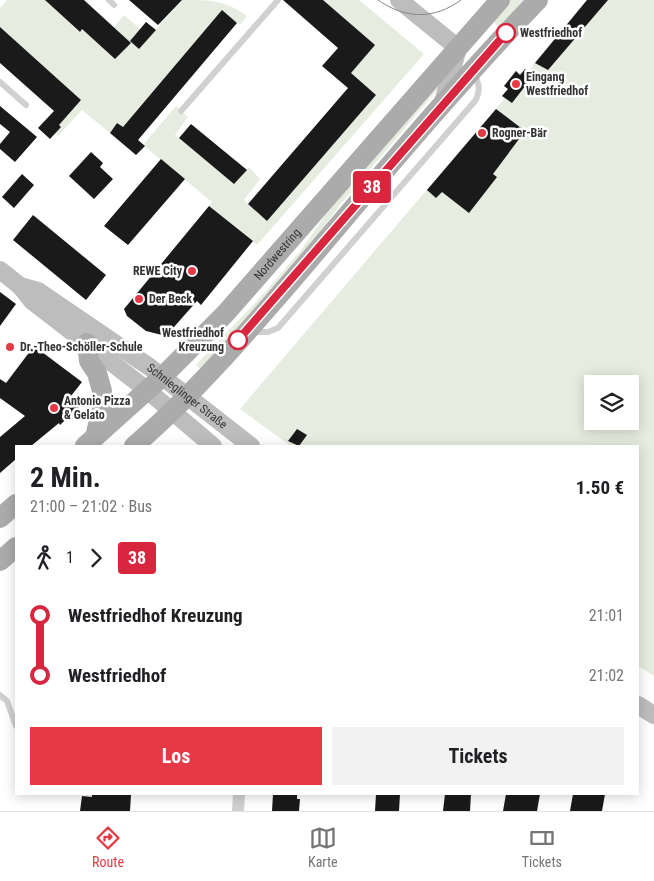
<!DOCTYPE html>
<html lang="de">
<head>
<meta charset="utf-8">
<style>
	body { margin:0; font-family:"Roboto Condensed",sans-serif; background:#f2f2f2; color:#202124; height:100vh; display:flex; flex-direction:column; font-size:19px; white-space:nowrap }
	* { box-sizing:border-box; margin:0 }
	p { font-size:16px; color:#757577 }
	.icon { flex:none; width:28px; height:28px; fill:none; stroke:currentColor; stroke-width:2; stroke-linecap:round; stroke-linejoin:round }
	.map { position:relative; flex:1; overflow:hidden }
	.side { position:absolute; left:15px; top:445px; width:624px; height:350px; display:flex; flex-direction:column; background:#fff; border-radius:0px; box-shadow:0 2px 12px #0003 }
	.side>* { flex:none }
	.badge { padding:0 10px; border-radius:4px; font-size:18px; line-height:32px }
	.controls { position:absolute; left:584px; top:375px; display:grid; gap:10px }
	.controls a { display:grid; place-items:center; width:55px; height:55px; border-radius:0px; background:#fff; box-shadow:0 2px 12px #0003; font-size:25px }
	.map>.badge { position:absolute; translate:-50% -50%; box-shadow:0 0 0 2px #fff }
	.legs { display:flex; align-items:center; gap:8px; height:55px; padding:0 15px; font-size:16px }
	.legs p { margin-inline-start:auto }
	.head { display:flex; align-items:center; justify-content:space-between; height:85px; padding:0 15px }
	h1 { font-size:28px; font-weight:700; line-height:38px }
	.button { display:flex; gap:10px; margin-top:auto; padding:10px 15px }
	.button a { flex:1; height:58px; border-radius:0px; background:#e63946; color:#fff; font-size:20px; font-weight:700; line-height:58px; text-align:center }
	.button a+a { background:#f2f2f2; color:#202124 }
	ul { padding:0 15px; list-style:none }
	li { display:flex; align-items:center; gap:18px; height:60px; font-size:19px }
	li i { display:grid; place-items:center; width:8px; height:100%; margin:0 6px; background:currentColor }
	li i::after { content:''; width:12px; height:12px; margin:-6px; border:4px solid; border-radius:50%; background:#fff }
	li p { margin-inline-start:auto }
	li:first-child i { background:linear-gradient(#0000 50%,currentColor 0) }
	li:last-child i { background:linear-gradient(currentColor 50%,#0000 0) }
	.tab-bar { display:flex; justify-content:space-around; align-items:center; height:70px; border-top:1px solid #e0e0e0; background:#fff; font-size:14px; color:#757577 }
	.tab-bar a { display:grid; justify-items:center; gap:2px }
	.tab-bar .selected { color:#e63946 }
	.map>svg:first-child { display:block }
</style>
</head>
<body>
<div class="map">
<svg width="654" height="811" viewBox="0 0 654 811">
	<rect width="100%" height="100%" fill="#fff"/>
	<!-- green -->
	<path fill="#e6ecdf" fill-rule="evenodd" d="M7 0H50L48 3 79 32 82 29 115 59 131 43 114 27 124 15 140 29 133 37 139 42 136 46 139 49 182 0C210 0 225 0 247 16L240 25 223 11 123 127 117 123 110 133 82 110 58 136 55 133 61 127 59 125 81 100 0 27V8Z
		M323 0H359L424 54 257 245 209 206 212 202 143 145 176 106 188 117 175 135 234 183 249 167 260 179 244 200 267 221 376 95 350 73Z
		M509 0H529L501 29 491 20Z
		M587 0H654V676L638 666V446H291L240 409 505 98 502 96 508 89 504 86 516 71 520 74 525 69 528 71ZM592 384H630V421H592Z
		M444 74 443 83 340 205 312 244 202 370 196 365 268 289 301 250 327 213Z"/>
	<!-- building -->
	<path fill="#1a1a1a" d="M45 0H84L131 43 115 59 82 29 80 32Z
		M129 0H182L158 25Z
		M283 0H323L375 45 351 73 376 95 267 221 248 204 348 88 322 66 338 48Z
		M587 0H608L548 70 535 63Z
		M222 10 237 23 138 140 145 146 136 155 110 133 117 123 123 127Z
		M146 22 156 30 139 49 130 41Z
		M0 27 81 100 59 125 61 127 50 139 38 128 54 111 0 63Z
		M525 69 533 76 512 103 502 96 508 89 504 86 516 71 520 75Z
		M0 106 37 137 15 162 0 149V144L10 132 0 124Z
		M496 109 525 131 493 174 497 177 469 213 442 192 436 198 427 190Z
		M191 124 247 170 234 184 179 138Z
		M91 152 103 163 100 167 113 179 94 199 69 176Z
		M161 159 185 179 128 245 104 226Z
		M22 174 34 185 14 208 2 197Z
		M209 206 253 241 201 305 197 301 166 336 146 331 127 316 124 309Z
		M33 215 106 275 86 300 13 240Z
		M0 292 16 304 0 326Z
		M34 346 82 382 71 396 81 405 60 425 59 423 31 446H16V459L0 473V437L25 416 0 398V379L6 383Z
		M297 429 307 435 299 446 288 441Z
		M92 794 131 795 130 811H80L82 796 92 797Z
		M273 794H297V799H300L299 811H272Z
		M376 794H400L399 811H375Z
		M445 794H471L470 811H443Z
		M506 794H540L537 811H503Z
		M573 794H605L602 811H570Z"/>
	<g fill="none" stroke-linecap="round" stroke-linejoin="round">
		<!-- lane -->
		<path stroke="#d0d0d0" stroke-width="6" d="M109 0 114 5
			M0 82 26 105
			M181 111 278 0
			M253 332H268L278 328 475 101C481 91 479 83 474 73
			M0 695 7 701 16 726"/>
		<!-- street -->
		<path stroke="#d0d0d0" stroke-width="12" d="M238 811 239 794"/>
		<!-- secondary -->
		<g stroke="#bdbdbd" stroke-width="18">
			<path d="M399 0 458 48 442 106"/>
			<path d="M0 270 20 286 32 301 147 390 213 446"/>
			<path id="s1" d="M20 286 38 291 151 368 251 446"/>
			<path d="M638 705 654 715"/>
		</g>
		<!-- primary -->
		<g stroke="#ababab" stroke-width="20">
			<path d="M87 343 89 361 97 373 102 391V408L95 437"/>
			<path id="s2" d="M85 446 163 376 225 314 500 0"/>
			<path d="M134 446C192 396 243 337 293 279 373 185 452 89 538 0"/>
			<path d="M0 518 16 504"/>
			<path d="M0 561 16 547"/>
		</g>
		<!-- tram -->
		<path stroke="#888" stroke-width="1" d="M378 0C405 19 434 20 461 0"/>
	</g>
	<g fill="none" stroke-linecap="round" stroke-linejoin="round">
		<!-- line-1 casing -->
		<g stroke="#fff" stroke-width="11">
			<path id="line-1" d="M238 340 506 33"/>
		</g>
		<!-- line-1 -->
		<use href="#line-1" stroke="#d7263d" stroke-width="8"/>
	</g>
	<!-- markers -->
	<g fill="#fff" stroke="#d7263d" stroke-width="2.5">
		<circle cx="506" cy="33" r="9"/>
		<circle cx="238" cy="340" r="9"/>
	</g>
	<g fill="#e63946" stroke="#fff" stroke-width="2">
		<circle cx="516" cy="84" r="5"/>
		<circle cx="482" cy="133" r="5"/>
		<circle cx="192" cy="271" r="5"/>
		<circle cx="139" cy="299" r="5"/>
		<circle cx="10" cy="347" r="5"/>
		<circle cx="54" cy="408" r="5"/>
	</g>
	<g text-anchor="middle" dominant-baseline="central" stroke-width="5" stroke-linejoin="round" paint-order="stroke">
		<!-- stop labels -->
		<g font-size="12" font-weight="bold" fill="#333" stroke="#fff" text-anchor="start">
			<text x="520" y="33">Westfriedhof</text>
			<text x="224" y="333" text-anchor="end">Westfriedhof<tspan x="224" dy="14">Kreuzung</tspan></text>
		</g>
		<!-- poi labels -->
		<g font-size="12" font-weight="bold" fill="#333" stroke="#fff" text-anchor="start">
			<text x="526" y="77">Eingang<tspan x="526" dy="14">Westfriedhof</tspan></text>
			<text x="492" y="133">Rogner-Bär</text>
			<text x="182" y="271" text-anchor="end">REWE City</text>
			<text x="149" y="299">Der Beck</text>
			<text x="20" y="347">Dr.-Theo-Schöller-Schule</text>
			<text x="64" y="401">Antonio Pizza<tspan x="64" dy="14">&amp; Gelato</tspan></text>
		</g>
		<!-- street labels -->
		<g font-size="12" fill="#333" stroke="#fff">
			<text stroke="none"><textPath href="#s2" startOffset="272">Nordwestring</textPath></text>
			<text stroke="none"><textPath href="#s1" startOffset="201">Schnieglinger Straße</textPath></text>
		</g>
	</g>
</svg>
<div class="controls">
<a><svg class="icon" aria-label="layers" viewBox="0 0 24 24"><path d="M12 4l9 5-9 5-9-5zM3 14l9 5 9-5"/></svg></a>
</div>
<b class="badge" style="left:372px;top:187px;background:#d7263d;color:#fff">38</b>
<section class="side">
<div class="head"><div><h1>2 Min.</h1><p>21:00 – 21:02 · Bus</p></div><b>1.50 €</b></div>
<div class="legs"><svg class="icon" aria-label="walk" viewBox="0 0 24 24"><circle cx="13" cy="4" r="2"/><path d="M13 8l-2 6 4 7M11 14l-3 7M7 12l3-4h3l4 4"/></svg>1<svg class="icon" aria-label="forward" viewBox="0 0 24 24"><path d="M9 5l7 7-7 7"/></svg><b class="badge" style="background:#d7263d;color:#fff">38</b></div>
<ul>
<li><i style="color:#d7263d"></i><b>Westfriedhof Kreuzung</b><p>21:01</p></li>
<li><i style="color:#d7263d"></i><b>Westfriedhof</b><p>21:02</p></li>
</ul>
<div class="button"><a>Los</a><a>Tickets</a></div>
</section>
</div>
<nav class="tab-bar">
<a class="selected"><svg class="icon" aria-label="directions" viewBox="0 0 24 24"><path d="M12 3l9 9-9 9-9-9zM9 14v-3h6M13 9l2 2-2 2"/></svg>Route</a>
<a><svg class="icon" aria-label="map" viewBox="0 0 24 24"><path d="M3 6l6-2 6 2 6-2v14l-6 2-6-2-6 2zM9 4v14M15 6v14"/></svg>Karte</a>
<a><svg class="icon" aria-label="tickets" viewBox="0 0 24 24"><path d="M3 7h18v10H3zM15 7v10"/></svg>Tickets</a>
</nav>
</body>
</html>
